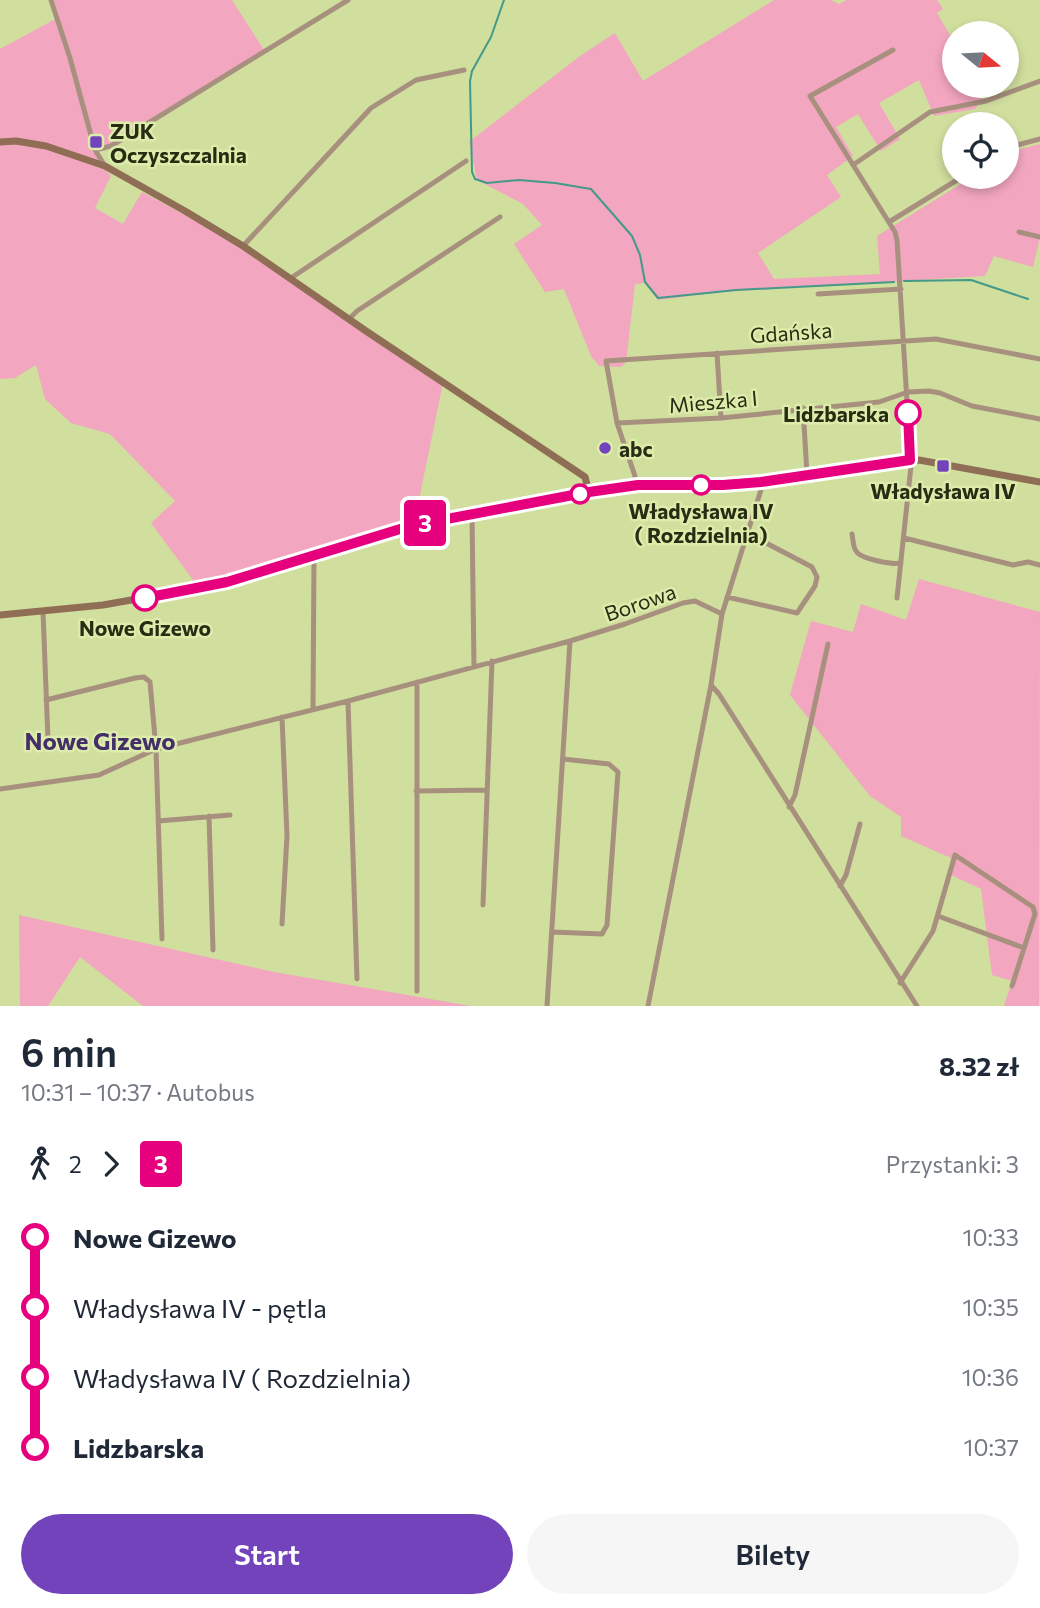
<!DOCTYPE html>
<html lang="pl">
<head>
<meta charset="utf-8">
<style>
	body { margin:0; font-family:Commissioner,sans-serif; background:#f6f6f7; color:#1f2937; height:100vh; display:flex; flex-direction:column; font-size:26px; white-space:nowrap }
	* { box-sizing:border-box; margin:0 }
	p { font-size:23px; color:#747a83 }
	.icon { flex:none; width:38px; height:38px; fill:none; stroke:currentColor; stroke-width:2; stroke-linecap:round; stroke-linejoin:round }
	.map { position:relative; height:1006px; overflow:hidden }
	.drawer { display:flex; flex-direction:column; background:#fff; flex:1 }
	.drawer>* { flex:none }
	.badge { padding:0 14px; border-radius:5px; font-size:24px; line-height:46px }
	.needle { width:46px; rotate:108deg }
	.fabs { position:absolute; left:942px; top:21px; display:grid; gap:14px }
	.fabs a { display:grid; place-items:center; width:77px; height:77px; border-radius:50%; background:#fff; box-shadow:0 4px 10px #0003; font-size:35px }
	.map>.badge { position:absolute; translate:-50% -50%; box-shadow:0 0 0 4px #fff }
	.legs { display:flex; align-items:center; gap:10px; height:77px; padding:0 21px; font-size:23px }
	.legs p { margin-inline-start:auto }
	.headline { display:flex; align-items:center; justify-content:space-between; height:119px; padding:0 21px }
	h1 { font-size:38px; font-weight:600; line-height:52px }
	.cta { display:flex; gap:14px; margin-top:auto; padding:14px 21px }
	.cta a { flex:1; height:80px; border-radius:42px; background:#7243bb; color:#fff; font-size:28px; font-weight:600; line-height:80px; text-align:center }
	.cta a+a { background:#f6f6f7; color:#1f2937 }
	ul { padding:0 21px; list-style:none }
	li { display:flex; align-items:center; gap:24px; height:70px; font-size:26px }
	li i { display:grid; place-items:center; width:10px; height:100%; margin:0 9px; background:currentColor }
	li i::after { content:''; width:18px; height:18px; margin:-9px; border:5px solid; border-radius:50%; background:#fff }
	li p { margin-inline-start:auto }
	li:first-child i { background:linear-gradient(#0000 50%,currentColor 0) }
	li:last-child i { background:linear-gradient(currentColor 50%,#0000 0) }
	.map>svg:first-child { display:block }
</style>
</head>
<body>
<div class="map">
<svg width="1040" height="1006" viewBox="0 0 1040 1006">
	<rect width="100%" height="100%" fill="#d0de9e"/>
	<!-- green -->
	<path fill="#f2a6bf" d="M54 0H232L264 50 98 151 100 163 111 176 95 208 123 224 142 192 243 246 443 383 415 519 227 582 199 588 151 523 175 501 110 434 71 423 45 399 36 365 15 378 0 379V49L59 17Z
		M774 0H831L839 4 847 0H937L943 9 937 13 954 42V86H978L984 96 975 109 934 116 919 80 879 103 900 139 881 151 858 114 836 127 853 156 827 175 841 197 758 253 774 279 880 274 877 236 972 177H1006V156L1016 150 1040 144V237L1033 267 994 256 985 276 722 292 658 300 645 283 635 284 626 362 621 367 599 366 591 356 564 289 545 292 514 244 542 225 523 204 477 180 469 142 580 56 615 33 643 81Z
		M919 579 1040 612 1039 1006H1004L1012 981 992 975 981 889 949 874 951 858 901 836V817L870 796 790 695 811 621 853 632 861 604 906 620Z
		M19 915 274 972 471 1006H143L80 957 48 1006H20Z"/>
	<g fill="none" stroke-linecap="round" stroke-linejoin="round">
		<!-- stream -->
		<path stroke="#439a88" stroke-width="2" d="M504 0 491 37 472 71 470 81 472 172 475 179 487 183 519 180 555 183 591 189 632 236 640 255 645 282 658 298 736 290 894 282
			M904 281 971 280 1028 299"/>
		<!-- street -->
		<path stroke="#a8907f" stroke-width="5" d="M51 0 70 58 95 150 105 166
			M893 50 810 96 895 232 897 240 911 466 897 598
			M95 150 111 146 348 0
			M1006 150 1014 146 1040 139
			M853 165 930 112 986 101 1040 81
			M889 222 962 177
			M1019 232 1040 237
			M243 246 371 108 416 80 464 70
			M291 278 466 161
			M818 294 901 289
			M349 319 357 311 500 217
			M717 353 721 418
			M803 408 807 474
			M617 423 606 361 936 339 1040 359
			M638 485 617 423 721 418 879 402 908 392 929 391 940 393 972 406 1040 419
			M472 514 474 667
			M852 534C853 539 853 547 856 551 860 559 893 565 901 563
			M904 538 1013 565 1028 562 1040 565
			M727 597 797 613 815 586 817 577 812 567 747 533
			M43 612 48 740
			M711 685 719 694 917 1006
			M46 700 135 678 144 677 150 682 156 749 162 939
			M348 701 357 979
			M313 709 314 555
			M0 789 99 775 156 749 348 701 570 641 625 624 683 603 695 601 722 614
			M416 791 487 790
			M789 807 795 795 828 644
			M209 816 213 950
			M158 821 230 815
			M840 886 846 875 860 824
			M483 905 492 661
			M938 916 1024 948
			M282 924 287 836 282 717
			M552 932 602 934 607 925 618 772 609 764 563 759
			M900 983 933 931 955 855 1033 907 1035 914 1012 986
			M417 991V682
			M547 1006 570 641
			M648 1006 711 685 722 614 761 490V482"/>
		<!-- secondary -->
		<path stroke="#906e55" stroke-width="7" d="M0 142 16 141 46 146 105 166 185 211 243 246 366 331 585 477 589 492
			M0 615 103 605 199 588 410 526 589 492 638 485H723L761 482 919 460 1040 482"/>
	</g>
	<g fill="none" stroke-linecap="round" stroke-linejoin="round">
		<!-- line-1 casing -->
		<g stroke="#fff" stroke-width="16">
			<path id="line-1" d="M145 598 227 582 410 526 589 492 638 485H723L761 482 910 460 908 413"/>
		</g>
		<!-- line-1 -->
		<use href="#line-1" stroke="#e6007e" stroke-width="10"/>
	</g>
	<!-- markers -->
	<g fill="#7243bb" stroke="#ddebab" stroke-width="2.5">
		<rect x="89" y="135" width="14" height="14" rx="3.5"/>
		<circle cx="605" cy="448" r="7"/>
		<rect x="936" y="459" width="14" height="14" rx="3.5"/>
	</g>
	<g fill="#fff" stroke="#e6007e" stroke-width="3.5">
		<circle cx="908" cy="413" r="12"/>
		<circle cx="701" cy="485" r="9"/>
		<circle cx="580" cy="494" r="9"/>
		<circle cx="145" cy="598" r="12"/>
	</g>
	<g text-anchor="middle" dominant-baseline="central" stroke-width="5" stroke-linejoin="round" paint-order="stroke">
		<!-- poi labels -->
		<g font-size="21" font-weight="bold" fill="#272c13" stroke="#ddebab" text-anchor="start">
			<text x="110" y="130">ZUK<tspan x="110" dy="24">Oczyszczalnia</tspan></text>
			<text x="619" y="448">abc</text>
			<text x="943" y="490" text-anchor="middle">Władysława IV</text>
		</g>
		<!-- street labels -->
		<g font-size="21" fill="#272c13" stroke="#ddebab">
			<text transform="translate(791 332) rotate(-4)">Gdańska</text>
			<text transform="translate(713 401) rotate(-5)">Mieszka I</text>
			<text transform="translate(640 602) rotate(-19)">Borowa</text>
		</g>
		<!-- stop labels -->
		<g font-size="21" font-weight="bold" fill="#272c13" stroke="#ddebab">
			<text x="889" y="413" text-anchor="end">Lidzbarska</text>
			<text x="701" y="510">Władysława IV<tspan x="701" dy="24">( Rozdzielnia)</tspan></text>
			<text x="145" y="627">Nowe Gizewo</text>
		</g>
		<!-- quarter labels -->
		<g font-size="24" font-weight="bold" fill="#442e69" stroke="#ddebab">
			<text x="100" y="740">Nowe Gizewo</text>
		</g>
	</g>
</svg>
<div class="fabs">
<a><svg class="needle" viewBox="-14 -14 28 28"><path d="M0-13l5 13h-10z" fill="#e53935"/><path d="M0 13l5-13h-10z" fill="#747a83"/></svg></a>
<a><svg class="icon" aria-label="locate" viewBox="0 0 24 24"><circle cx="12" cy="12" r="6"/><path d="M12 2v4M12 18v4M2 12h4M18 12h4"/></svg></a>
</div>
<b class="badge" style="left:425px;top:523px;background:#e6007e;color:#fff">3</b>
</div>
<section class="drawer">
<div class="headline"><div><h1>6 min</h1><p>10:31 – 10:37 · Autobus</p></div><b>8.32 zł</b></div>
<div class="legs"><svg class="icon" aria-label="walk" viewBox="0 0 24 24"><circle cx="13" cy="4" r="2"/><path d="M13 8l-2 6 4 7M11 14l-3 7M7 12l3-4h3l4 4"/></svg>2<svg class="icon" aria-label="forward" viewBox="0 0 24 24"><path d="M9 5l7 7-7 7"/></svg><b class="badge" style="background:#e6007e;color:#fff">3</b><p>Przystanki: 3</p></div>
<ul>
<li><i style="color:#e6007e"></i><b>Nowe Gizewo</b><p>10:33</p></li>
<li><i style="color:#e6007e"></i><span>Władysława IV - pętla</span><p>10:35</p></li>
<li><i style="color:#e6007e"></i><span>Władysława IV ( Rozdzielnia)</span><p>10:36</p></li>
<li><i style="color:#e6007e"></i><b>Lidzbarska</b><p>10:37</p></li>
</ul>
<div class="cta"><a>Start</a><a>Bilety</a></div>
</section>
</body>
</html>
